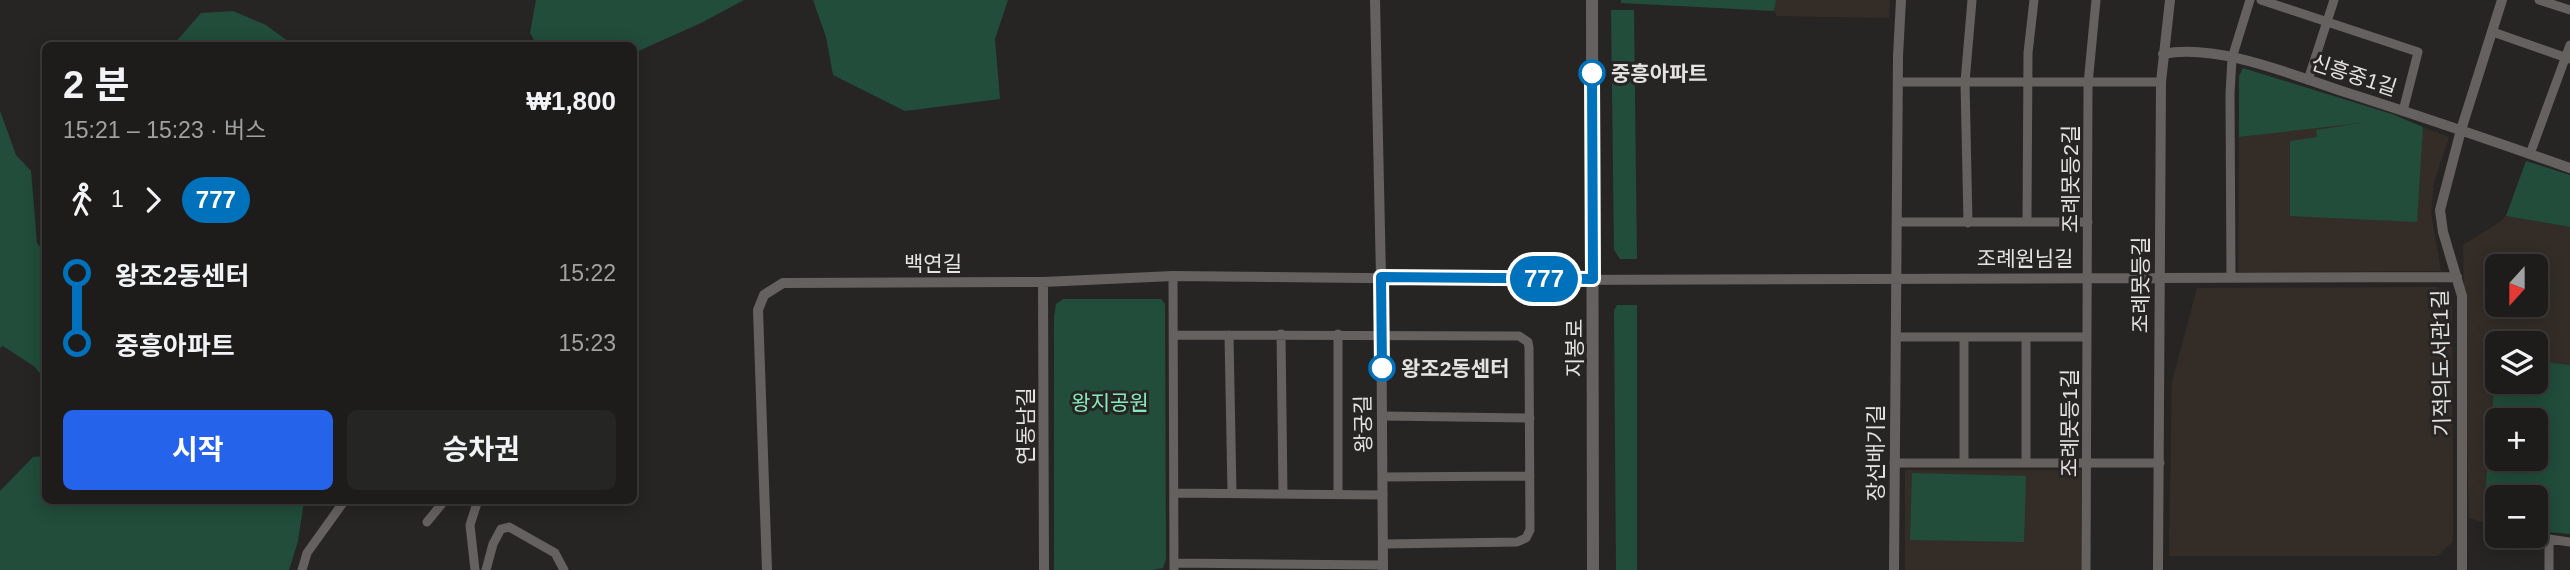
<!DOCTYPE html>
<html lang="ko">
<head>
<meta charset="utf-8">
<style>
	body { margin:0; font-family:Helvetica,"Noto Sans KR",sans-serif; background:#252523; color:#f1f3f6; height:100vh; display:flex; flex-direction:column; font-size:26px; white-space:nowrap }
	* { box-sizing:border-box; margin:0 }
	p { font-size:23px; color:#a0a1a2 }
	.icon { flex:none; width:38px; height:38px; fill:none; stroke:currentColor; stroke-width:2; stroke-linecap:round; stroke-linejoin:round }
	.map { position:relative; flex:1; overflow:hidden }
	.details { position:absolute; left:42px; top:42px; width:595px; height:462px; display:flex; flex-direction:column; background:#1d1c1a; border-radius:10px; box-shadow:0 4px 18px #0003,0 0 0 2px #3b3a39 }
	.details>* { flex:none }
	.badge { padding:0 14px; border-radius:23px; font-size:24px; line-height:46px }
	.needle { width:46px; rotate:201deg }
	.fabs { position:absolute; left:2485px; top:254px; display:grid; gap:14px }
	.fabs a { display:grid; place-items:center; width:63px; height:63px; border-radius:10px; background:#1d1c1a; box-shadow:0 4px 18px #0003,0 0 0 2px #3b3a39; font-size:35px }
	.map>.badge { position:absolute; translate:-50% -50%; box-shadow:0 0 0 4px #fff }
	.legs { display:flex; align-items:center; gap:10px; height:77px; padding:0 21px; font-size:23px }
	.legs p { margin-inline-start:auto }
	.headline { display:flex; align-items:center; justify-content:space-between; height:119px; padding:0 21px }
	h1 { font-size:38px; font-weight:700; line-height:52px }
	.button { display:flex; gap:14px; margin-top:auto; padding:14px 21px }
	.button a { flex:1; height:80px; border-radius:10px; background:#2563eb; color:#fff; font-size:28px; font-weight:700; line-height:80px; text-align:center }
	.button a+a { background:#252523; color:#f1f3f6 }
	ul { padding:0 21px; list-style:none }
	li { display:flex; align-items:center; gap:24px; height:70px; font-size:26px }
	li i { display:grid; place-items:center; width:10px; height:100%; margin:0 9px; background:currentColor }
	li i::after { content:''; width:18px; height:18px; margin:-9px; border:5px solid; border-radius:50%; background:#1d1c1a }
	li p { margin-inline-start:auto }
	li:first-child i { background:linear-gradient(#0000 50%,currentColor 0) }
	li:last-child i { background:linear-gradient(currentColor 50%,#0000 0) }
	.map>svg:first-child { display:block }
</style>
</head>
<body>
<div class="map">
<svg width="2570" height="570" viewBox="0 0 2570 570">
	<rect width="100%" height="100%" fill="#272523"/>
	<!-- built -->
	<path fill="#342d27" fill-rule="evenodd" d="M1776 0H1890L1889 18 1777 16 1774 11Z
		M2397 118 2449 137 2434 182 2431 213 2441 271 2238 272 2239 137Z
		M2506 216 2570 227V534L2536 531V497H2497V526L2469 518 2463 245 2500 222ZM2497 266H2536V304H2497ZM2497 343H2536V382H2497ZM2497 420H2536V458H2497Z
		M2437 287 2452 298 2453 541 2438 556H2169L2172 382 2197 288Z
		M1905 470H2081V570H1905Z"/>
	<!-- green -->
	<path fill="#214d3a" fill-rule="evenodd" d="M536 0H744L701 23 634 53V46L537 45 530 33Z
		M813 0H1008L995 39 1000 99 905 111 833 75 826 37Z
		M1621 0H1776L1774 11 1621 3Z
		M1611 10H1634L1637 259H1620L1614 250Z
		M233 11 266 25 293 45H173L201 13Z
		M2243 68 2392 114 2423 127 2417 222 2290 216V141L2317 137 2316 130 2361 123 2239 137V76Z
		M0 111 16 155 31 171 37 243 45 253V380L35 367 3 346 0 348Z
		M2526 161 2570 175V227L2506 216Z
		M1063 299H1161L1165 304 1166 559 1163 568 1152 570H1054V316L1056 304Z
		M1617 305H1637V570H1616L1614 310Z
		M2497 357V382H2536V361L2570 365V534L2536 531V497H2497V515L2485 495ZM2497 420H2536V458H2497Z
		M45 456 46 500 304 501 298 541 289 570H0V491L33 457Z
		M1912 473 2026 476 2024 542 1910 540Z"/>
	<g fill="none" stroke-linecap="round" stroke-linejoin="round">
		<!-- minor -->
		<path stroke="#64615f" stroke-width="9" d="M2261 0 2418 52 2403 111
			M2539 0 2570 10
			M2493 32 2570 59
			M2308 80 2334 0
			M1898 82H2161
			M2530 154 2570 45
			M1898 222H2088
			M2027 222 2028 53 2034 0
			M1968 223 1965 82 1972 0
			M1173 276 1174 570
			M2231 276 2230 94 2232 58 2250 0
			M1281 334 1283 494
			M1174 335 1519 336 1528 342 1529 348 1530 530 1526 538 1517 542 1383 544
			M1229 335 1232 493
			M1896 337H2087
			M1383 416 1530 418
			M1894 463H2160
			M1964 463V337
			M2026 463V337
			M1383 477 1530 476
			M1174 493 1383 495
			M1338 494V334
			M427 522 445 500
			M1174 563 1383 565
			M302 570 307 553 345 500
			M475 570 470 525 478 500
			M486 570 493 544 501 529 509 527 555 553 564 570
			M2086 570 2088 84 2096 0
			M2549 570V539L2570 542"/>
		<!-- tertiary -->
		<path stroke="#64615f" stroke-width="10" d="M1375 0 1381 277 1383 570
			M2163 54C2218 43 2295 76 2348 93 2423 117 2496 142 2570 168
			M1043 282 1044 570
			M767 570 758 310 764 295 783 283 1043 282 1173 276 1551 280 2457 277
			M1894 570 1898 56 1901 0
			M2158 570 2161 82 2170 0
			M2462 570V296L2443 232 2440 210 2461 130 2502 0"/>
		<!-- secondary -->
		<path stroke="#64615f" stroke-width="12" d="M1592 0 1593 570"/>
	</g>
	<g fill="none" stroke-linecap="round" stroke-linejoin="round">
		<!-- line-1 casing -->
		<g stroke="#fff" stroke-width="16">
			<path id="line-1" d="M1382 368 1381 277 1593 279 1592 73"/>
		</g>
		<!-- line-1 -->
		<use href="#line-1" stroke="#0072bc" stroke-width="10"/>
	</g>
	<!-- markers -->
	<g fill="#fff" stroke="#0072bc" stroke-width="3.5">
		<circle cx="1592" cy="73" r="12"/>
		<circle cx="1382" cy="368" r="12"/>
	</g>
	<g text-anchor="middle" dominant-baseline="central" stroke-width="6" stroke-linejoin="round" paint-order="stroke">
		<!-- stop labels -->
		<g font-size="21" font-weight="bold" fill="#e5e3e2" stroke="#272523" text-anchor="start">
			<text x="1611" y="73">중흥아파트</text>
			<text x="1401" y="368">왕조2동센터</text>
		</g>
		<!-- street labels -->
		<g font-size="21" fill="#e5e3e2" stroke="#272523">
			<text transform="translate(2354 75) rotate(18)">신흥중1길</text>
			<text transform="translate(2070 179) rotate(-90)">조례못등2길</text>
			<text x="2025" y="258">조례원님길</text>
			<text x="933" y="263">백연길</text>
			<text transform="translate(2140 285) rotate(-90)">조례못등길</text>
			<text transform="translate(1574 348) rotate(-90)">지봉로</text>
			<text transform="translate(2441 363) rotate(-91)">기적의도서관1길</text>
			<text transform="translate(2069 423) rotate(-90)">조례못등1길</text>
			<text transform="translate(1363 424) rotate(-91)">왕궁길</text>
			<text transform="translate(1025 426) rotate(-90)">연동남길</text>
			<text transform="translate(1875 453) rotate(-90)">장선배기길</text>
		</g>
		<!-- park labels -->
		<g font-size="21" fill="#85ebbd" stroke="#272523">
			<text x="1110" y="402">왕지공원</text>
		</g>
	</g>
</svg>
<div class="fabs">
<a><svg class="needle" viewBox="-14 -14 28 28"><path d="M0-13l5 13h-10z" fill="#e53935"/><path d="M0 13l5-13h-10z" fill="#a0a1a2"/></svg></a>
<a><svg class="icon" aria-label="layers" viewBox="0 0 24 24"><path d="M12 4l9 5-9 5-9-5zM3 14l9 5 9-5"/></svg></a>
<a>+</a>
<a>−</a>
</div>
<b class="badge" style="left:1544px;top:279px;background:#0072bc;color:#fff">777</b>
<section class="details">
<div class="headline"><div><h1>2 분</h1><p>15:21 – 15:23 · 버스</p></div><b>₩1,800</b></div>
<div class="legs"><svg class="icon" aria-label="walk" viewBox="0 0 24 24"><circle cx="13" cy="4" r="2"/><path d="M13 8l-2 6 4 7M11 14l-3 7M7 12l3-4h3l4 4"/></svg>1<svg class="icon" aria-label="forward" viewBox="0 0 24 24"><path d="M9 5l7 7-7 7"/></svg><b class="badge" style="background:#0072bc;color:#fff">777</b></div>
<ul>
<li><i style="color:#0072bc"></i><b>왕조2동센터</b><p>15:22</p></li>
<li><i style="color:#0072bc"></i><b>중흥아파트</b><p>15:23</p></li>
</ul>
<div class="button"><a>시작</a><a>승차권</a></div>
</section>
</div>
</body>
</html>
